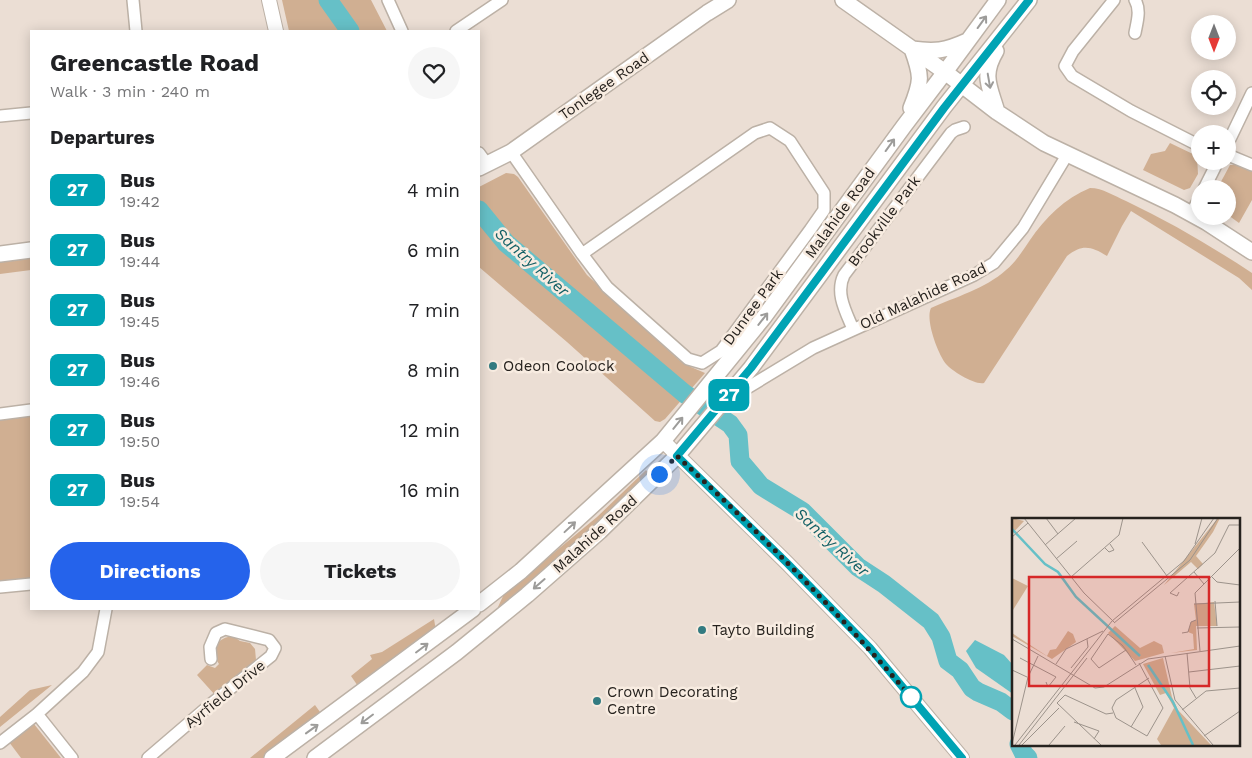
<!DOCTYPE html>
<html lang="en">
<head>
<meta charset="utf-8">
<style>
	body { margin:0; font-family:"Work Sans",sans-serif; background:#f6f6f6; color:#202124; height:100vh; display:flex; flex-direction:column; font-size:19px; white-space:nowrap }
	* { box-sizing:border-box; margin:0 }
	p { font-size:16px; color:#757577 }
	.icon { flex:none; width:28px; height:28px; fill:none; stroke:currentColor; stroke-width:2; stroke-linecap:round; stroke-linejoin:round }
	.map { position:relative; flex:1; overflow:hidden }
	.side { position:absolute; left:30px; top:30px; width:450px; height:580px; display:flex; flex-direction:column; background:#fff; border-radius:0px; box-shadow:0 2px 12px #0003 }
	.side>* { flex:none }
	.badge { padding:0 10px; border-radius:8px; font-size:18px; line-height:32px }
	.needle { width:32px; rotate:180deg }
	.fabs { position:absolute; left:1191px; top:15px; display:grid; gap:10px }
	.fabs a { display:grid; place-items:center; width:45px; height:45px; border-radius:50%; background:#fff; box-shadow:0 2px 12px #0003; font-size:25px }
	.you { position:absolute; width:25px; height:25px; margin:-12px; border:4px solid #fff; border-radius:50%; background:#1a73e8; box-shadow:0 0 0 8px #1a73e833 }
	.map>.badge { position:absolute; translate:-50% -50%; box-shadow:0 0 0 2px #fff }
	h2 { padding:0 20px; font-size:19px; line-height:45px }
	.round { display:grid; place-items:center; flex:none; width:52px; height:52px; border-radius:26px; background:#f6f6f6 }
	.summary { display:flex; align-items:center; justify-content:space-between; height:85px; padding:0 20px }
	h1 { font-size:24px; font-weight:700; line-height:38px }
	.cta { display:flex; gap:10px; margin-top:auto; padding:10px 20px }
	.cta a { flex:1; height:58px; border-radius:30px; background:#2563eb; color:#fff; font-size:20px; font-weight:700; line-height:58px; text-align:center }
	.cta a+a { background:#f6f6f6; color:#202124 }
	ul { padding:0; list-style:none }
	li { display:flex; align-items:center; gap:15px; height:60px; padding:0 20px }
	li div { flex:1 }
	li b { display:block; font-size:19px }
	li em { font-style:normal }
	li .badge { min-width:55px; font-weight:700; text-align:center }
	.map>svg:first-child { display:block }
</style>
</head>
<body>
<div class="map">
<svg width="1252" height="758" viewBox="0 0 1252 758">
	<rect width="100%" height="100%" fill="#ebded4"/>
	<!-- green -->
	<path fill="#d0af92" d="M282 0H371L387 31H289Z
		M1170 143 1197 156 1198 174 1190 188 1184 190 1143 170 1151 154 1165 151Z
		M1230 165H1236L1252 172V200L1239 223 1228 215V189H1217Z
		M506 173 514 174 518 177 587 275 679 360 691 367 705 373 665 419 660 422 655 421 567 342 479 267V187Z
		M1090 188C1103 188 1114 196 1126 201 1170 222 1211 246 1252 273V290L1239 278 1131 211 1122 226 1107 256C1091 246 1082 244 1067 256L984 383C974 385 952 371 946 364 938 354 925 320 931 308 955 297 985 289 1006 270 1016 262 1023 250 1030 240 1045 218 1065 198 1090 188Z
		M31 250V270L0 274V254Z
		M31 411V583L0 586V415Z
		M646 470 650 474 573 548 500 609 498 607 504 594 597 517Z
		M434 619 437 637 362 692 351 676 372 659 370 655 382 652Z
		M233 636 240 641 250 643 255 649 256 660 215 695 197 675 207 665 215 668 219 664C209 650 216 638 233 636Z
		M52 685 0 727V717L30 690Z
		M315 705 325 719 272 758H250Z
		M34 724 61 758H21L9 742Z"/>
	<!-- water -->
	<path fill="#66c0c7" d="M975 640 1004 655 1013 665V694L976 668 966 651Z"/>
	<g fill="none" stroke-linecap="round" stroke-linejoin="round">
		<!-- river -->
		<path stroke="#66c0c7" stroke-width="19" d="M328 0 350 31
			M479 210 506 243 685 394 730 424 738 435 740 461 761 486 802 511 858 567 884 584 931 621 941 637 948 661 960 670 972 688 978 692 1001 702 1013 711
			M1019 744 1024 754 1028 758"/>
		<!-- minor casing -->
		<g stroke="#bcb1a6" stroke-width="14">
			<path id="minor" d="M133 0 136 31
				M388 0 402 31
				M1114 0 1073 51 1065 66 1072 76 1131 111 1200 146
				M1135 0C1141 10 1137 22 1135 33
				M456 31 502 0
				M0 116 31 113
				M1228 143 1252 93
				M511 152 582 254 607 287 688 359 702 363 721 351 810 230 824 210V193L790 141 770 128 755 133 582 254
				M479 153 487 164
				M1228 155 1252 165
				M1204 189 1218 161
				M1191 214 1200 197
				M853 329C846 312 835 293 844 275L951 133 955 130 964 127
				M738 384 747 388 813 348 974 275 994 263 1023 228 1067 155
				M0 414 31 410
				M0 587 31 584
				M37 714 72 758
				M0 743 37 714 83 672 98 652 106 609
				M148 758 211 704 271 656 275 648 269 640 225 629 216 633 210 647 211 659"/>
		</g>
		<!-- tertiary casing -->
		<g stroke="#bcb1a6" stroke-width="16">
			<path id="tertiary" d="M269 0 276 31
				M663 441 787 563 870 648 962 758"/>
		</g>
		<!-- secondary casing -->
		<g stroke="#bcb1a6" stroke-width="18">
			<path id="secondary" d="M843 0 945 72 997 112 1044 143 1175 205 1206 222 1252 252
				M996 51C981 76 990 87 997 112
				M911 108C922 81 922 76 912 49 935 52 945 51 967 41
				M479 168 511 152 707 13 728 0
				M0 254 31 250
				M479 604 521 571 663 441 764 317 904 126 945 72 998 0
				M272 758 473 609
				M315 758 457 652 527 595 600 531 677 456 751 368 944 107 1029 0"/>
		</g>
		<!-- minor -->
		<use href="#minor" stroke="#fff" stroke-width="11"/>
		<!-- tertiary -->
		<use href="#tertiary" stroke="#fff" stroke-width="14"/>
		<!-- secondary -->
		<use href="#secondary" stroke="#fff" stroke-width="15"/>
	</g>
	<!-- one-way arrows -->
	<defs><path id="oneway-shaft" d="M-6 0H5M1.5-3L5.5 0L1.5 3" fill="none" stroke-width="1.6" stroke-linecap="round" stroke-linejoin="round" transform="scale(1.25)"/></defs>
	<g stroke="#9d9c9a">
		<use href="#oneway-shaft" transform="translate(982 22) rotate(-54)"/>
		<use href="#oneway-shaft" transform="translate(989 81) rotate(80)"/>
		<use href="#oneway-shaft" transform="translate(890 145) rotate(-54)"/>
		<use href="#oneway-shaft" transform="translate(763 319) rotate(-52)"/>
		<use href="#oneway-shaft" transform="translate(678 423) rotate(-51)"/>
		<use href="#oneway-shaft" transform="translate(570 527) rotate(-43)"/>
		<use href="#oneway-shaft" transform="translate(539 584) rotate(139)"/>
		<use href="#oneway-shaft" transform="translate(422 648) rotate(-37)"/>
		<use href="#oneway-shaft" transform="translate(367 719) rotate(143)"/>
		<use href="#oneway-shaft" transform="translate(312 729) rotate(-36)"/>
	</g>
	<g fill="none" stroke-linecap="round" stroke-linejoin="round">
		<!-- line casing -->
		<g stroke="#fff" stroke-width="11">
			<path id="line" d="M962 758 870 648 787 563 677 456 751 368 944 108 1029 0"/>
		</g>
		<!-- line -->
		<use href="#line" stroke="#00a3b4" stroke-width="8"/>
		<!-- walk -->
		<path stroke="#26221e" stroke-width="5" stroke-dasharray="0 9" d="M659 474 677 456C761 534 842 616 916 703L911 697"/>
	</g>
	<!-- markers -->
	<g fill="#337b81" stroke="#f8ece1" stroke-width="2">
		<circle cx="493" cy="366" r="5"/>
		<circle cx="702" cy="630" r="5"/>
		<circle cx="597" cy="701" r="5"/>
	</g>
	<circle fill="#fff" stroke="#00a3b4" stroke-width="2.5" cx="911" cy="697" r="10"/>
	<g text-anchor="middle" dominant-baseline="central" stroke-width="5" stroke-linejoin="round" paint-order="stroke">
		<!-- street labels -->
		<g font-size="15" fill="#26221e" stroke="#f8ece1">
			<text transform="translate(604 86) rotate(-35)">Tonlegee Road</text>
			<text transform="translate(840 213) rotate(-54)">Malahide Road</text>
			<text transform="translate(884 221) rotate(-53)">Brookville Park</text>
			<text transform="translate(923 296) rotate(-25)">Old Malahide Road</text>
			<text transform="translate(753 307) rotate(-54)">Dunree Park</text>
			<text transform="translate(595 534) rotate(-42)">Malahide Road</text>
			<text transform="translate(225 694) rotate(-39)">Ayrfield Drive</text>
		</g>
		<!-- poi labels -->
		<g font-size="15" fill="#26221e" stroke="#f8ece1" text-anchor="start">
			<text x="503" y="366">Odeon Coolock</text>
			<text x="712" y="630">Tayto Building</text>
			<text x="607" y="692">Crown Decorating<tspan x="607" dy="17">Centre</tspan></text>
		</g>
		<!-- water labels -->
		<g font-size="16" font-style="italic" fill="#136065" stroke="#f8ece1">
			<text transform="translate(532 262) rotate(42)">Santry River</text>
			<text transform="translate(832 542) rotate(42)">Santry River</text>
		</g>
	</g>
	<!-- overview -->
	<g transform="translate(1012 518)">
		<rect width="228" height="228" fill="#ebded4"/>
		<path d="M0 0 12 3 0 16ZM206 0H208L201 14 184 38 191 46 186 51 179 44 152 67ZM0 60 16 68 1 92H0ZM202 84 205 108H184L185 132 159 135 182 131 181 116 176 114 179 104 184 102 182 86ZM103 108 128 130 142 123 150 127 152 135 123 143 96 115ZM56 113 61 116 64 124 40 141 0 118V115L35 138 38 132 44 131ZM151 140 160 179 166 192 199 227H149L145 221 162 190 154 175 148 177 131 146Z" fill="#d0af92"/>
		<path fill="none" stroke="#66c0c7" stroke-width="2.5" d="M0 11 33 46 46 54 64 79 128 138M136 147 161 184 181 227"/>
		<path fill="none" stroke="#9c938b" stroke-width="1" d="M12 0 72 75 102 104M34 0 46 16M0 19 16 5M130 24 155 58M183 26 190 0M33 27 64 0M93 30 97 34 102 32 98 26M44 41 65 23M182 54 192 66M59 59 107 17 111 0M200 59 205 64 228 67M167 74 165 78 158 75 203 35 217 7H228M203 83 205 108M182 86 228 84M102 105 178 42 206 0M185 110 228 109M170 115 176 114 179 104 184 102M0 121 83 170 92 169 136 141 228 128M114 132 87 150 79 141 96 116 110 127 114 132 124 147M188 133 183 75 228 30M175 135 178 170 184 180M153 138 163 182 201 227M8 140 44 159 36 169 34 164M127 145 151 190 135 218M44 146 54 131 91 113M59 150 76 129 75 121M0 152 15 159M177 154 228 148M170 192 194 173 228 170M62 204 87 213 82 221M119 209 131 189 123 170M135 218 104 200 100 190 104 182 137 160M192 218 228 193M0 226 16 159 26 138M3 227 100 103 172 43 202 0M7 227 75 140M10 227 47 190M37 227 53 208M89 227 45 185 53 177 94 196 101 195"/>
		<path fill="#d62828" fill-opacity="0.15" stroke="#d62828" stroke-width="2.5" d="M17 59H197V168H17Z"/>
		<rect width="228" height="228" fill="none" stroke="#26221e" stroke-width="2.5"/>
	</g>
</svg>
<div class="fabs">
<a><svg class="needle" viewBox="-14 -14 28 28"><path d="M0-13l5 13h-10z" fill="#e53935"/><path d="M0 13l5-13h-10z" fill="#757577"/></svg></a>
<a><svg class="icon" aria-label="locate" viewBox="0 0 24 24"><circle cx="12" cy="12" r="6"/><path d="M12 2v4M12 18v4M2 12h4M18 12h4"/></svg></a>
<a>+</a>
<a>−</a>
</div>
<div class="you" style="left:659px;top:474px"></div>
<b class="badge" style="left:729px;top:395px;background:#00a3b4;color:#fff">27</b>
<section class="side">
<div class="summary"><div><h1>Greencastle Road</h1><p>Walk · 3 min · 240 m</p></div><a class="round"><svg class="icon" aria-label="heart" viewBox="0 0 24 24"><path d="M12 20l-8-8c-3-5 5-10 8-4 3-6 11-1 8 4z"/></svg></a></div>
<h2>Departures</h2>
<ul>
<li><span class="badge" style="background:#00a3b4;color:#fff">27</span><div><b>Bus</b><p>19:42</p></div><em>4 min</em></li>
<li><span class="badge" style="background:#00a3b4;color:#fff">27</span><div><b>Bus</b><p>19:44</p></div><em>6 min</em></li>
<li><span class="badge" style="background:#00a3b4;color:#fff">27</span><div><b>Bus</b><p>19:45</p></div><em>7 min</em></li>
<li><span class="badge" style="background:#00a3b4;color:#fff">27</span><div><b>Bus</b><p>19:46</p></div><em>8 min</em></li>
<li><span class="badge" style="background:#00a3b4;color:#fff">27</span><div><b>Bus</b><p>19:50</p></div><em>12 min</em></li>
<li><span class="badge" style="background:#00a3b4;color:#fff">27</span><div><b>Bus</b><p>19:54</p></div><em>16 min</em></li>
</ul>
<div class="cta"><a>Directions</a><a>Tickets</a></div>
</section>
</div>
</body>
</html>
